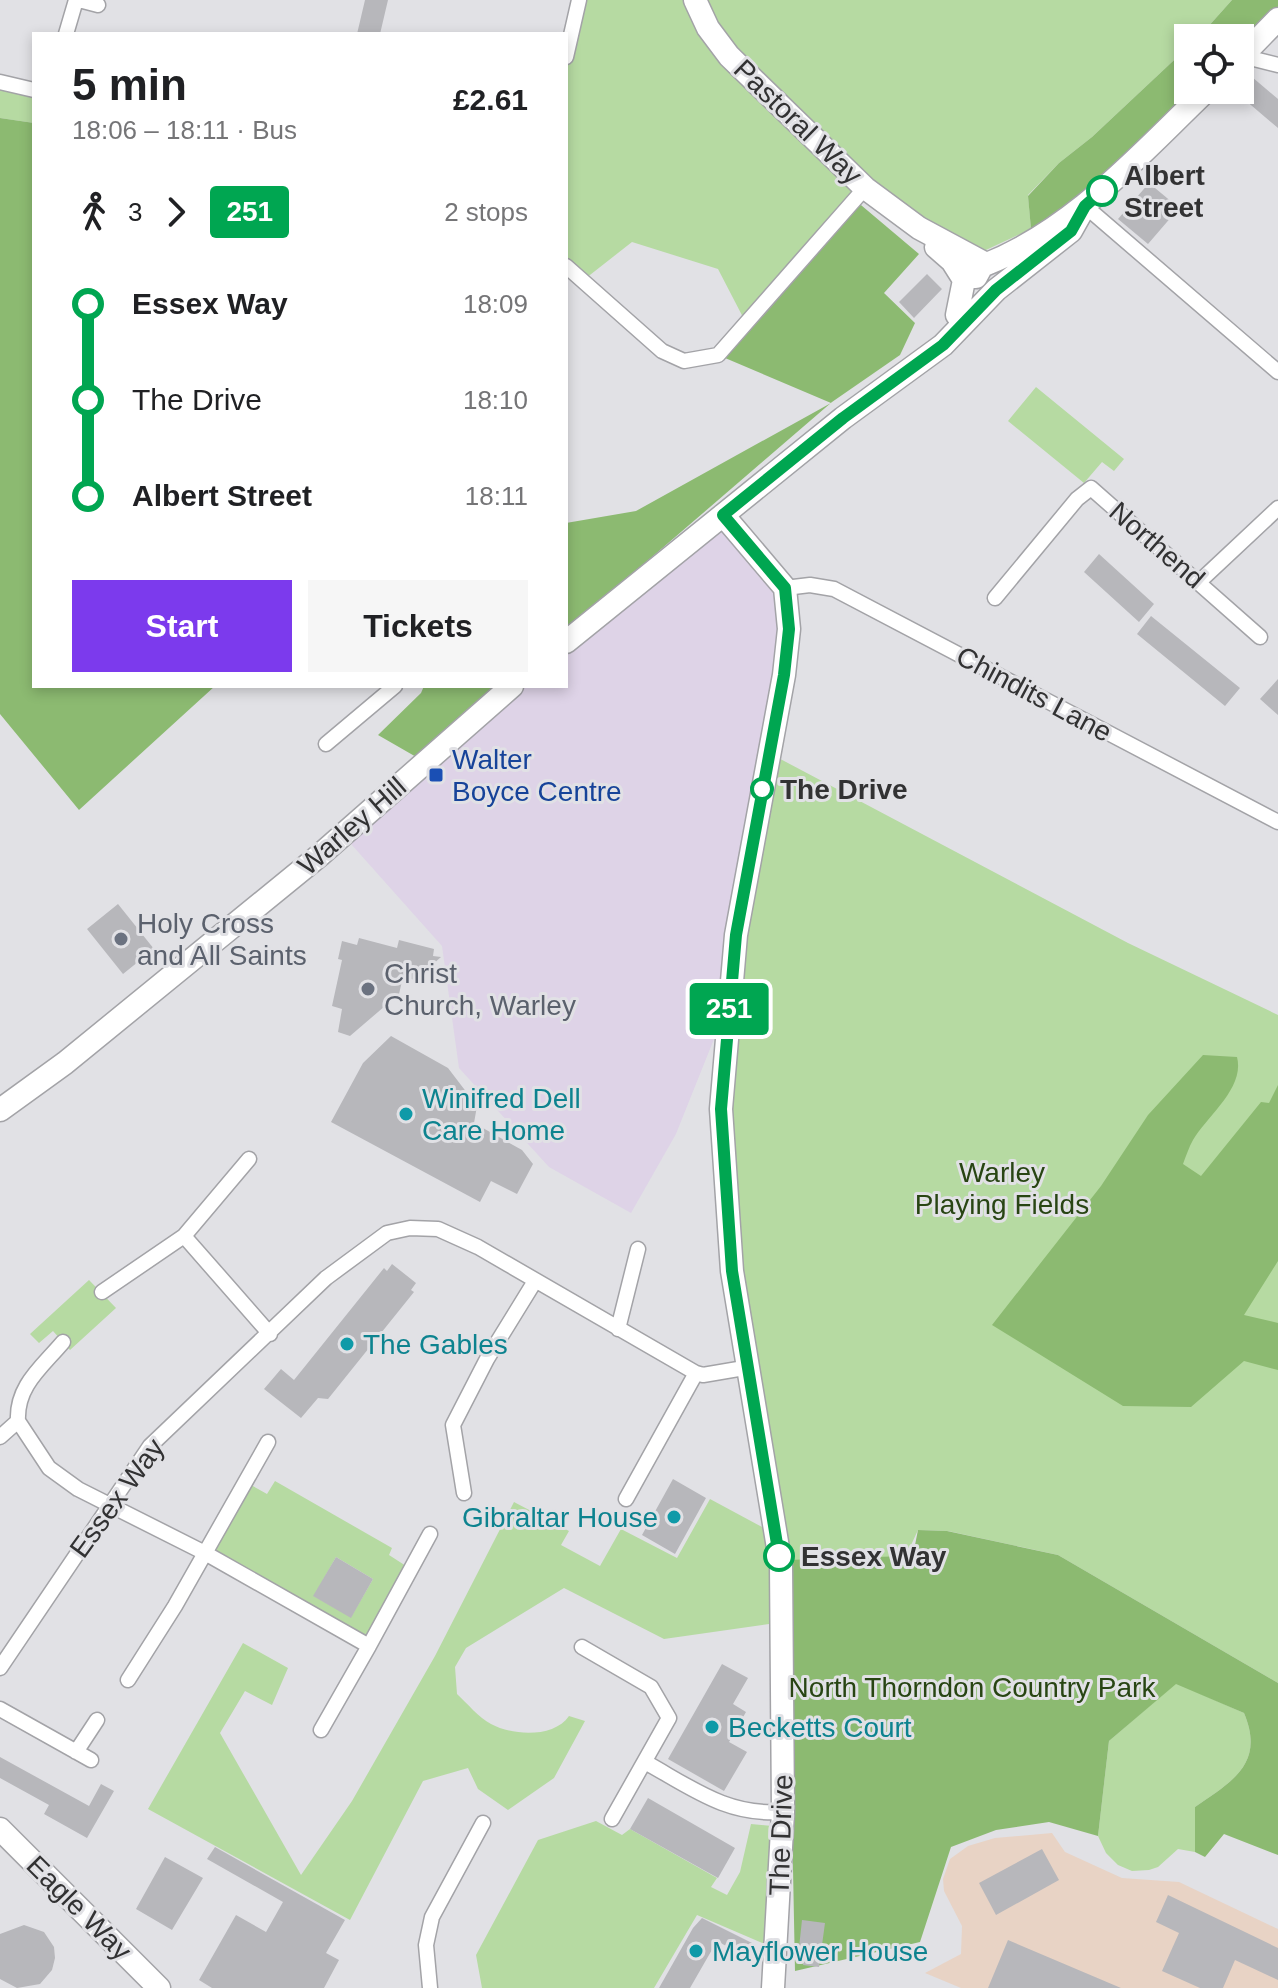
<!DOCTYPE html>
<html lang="en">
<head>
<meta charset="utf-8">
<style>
	body { margin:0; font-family:Helvetica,sans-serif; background:#f6f6f6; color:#202124; height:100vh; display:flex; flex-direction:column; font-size:30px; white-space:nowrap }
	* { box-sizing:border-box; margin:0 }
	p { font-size:26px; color:#757577 }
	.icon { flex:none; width:44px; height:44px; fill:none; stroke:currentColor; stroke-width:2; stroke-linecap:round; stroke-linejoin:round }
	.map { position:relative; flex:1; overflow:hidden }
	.panel { position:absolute; left:32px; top:32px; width:536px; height:656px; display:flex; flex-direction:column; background:#fff; border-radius:0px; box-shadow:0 4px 12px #0003 }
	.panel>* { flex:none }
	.badge { padding:0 16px; border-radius:6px; font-size:28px; line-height:52px }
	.controls { position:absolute; left:1174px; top:24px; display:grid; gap:16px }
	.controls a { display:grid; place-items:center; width:80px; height:80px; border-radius:0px; background:#fff; box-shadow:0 4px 12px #0003; font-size:40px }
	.map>.badge { position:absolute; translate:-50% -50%; box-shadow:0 0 0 4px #fff }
	.legs { display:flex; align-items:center; gap:12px; height:88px; padding:0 40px; font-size:26px }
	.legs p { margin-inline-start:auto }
	.summary { display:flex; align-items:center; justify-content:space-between; height:136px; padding:0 40px }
	h1 { font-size:44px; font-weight:700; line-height:60px }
	.action { display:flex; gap:16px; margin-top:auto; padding:16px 40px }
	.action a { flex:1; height:92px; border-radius:0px; background:#7c3aed; color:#fff; font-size:32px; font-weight:700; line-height:92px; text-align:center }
	.action a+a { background:#f6f6f6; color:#202124 }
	ul { padding:0 40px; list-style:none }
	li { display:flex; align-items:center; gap:28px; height:96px; font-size:30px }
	li i { display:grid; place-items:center; width:12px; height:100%; margin:0 10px; background:currentColor }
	li i::after { content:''; width:20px; height:20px; margin:-10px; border:6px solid; border-radius:50%; background:#fff }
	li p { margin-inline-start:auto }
	li:first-child i { background:linear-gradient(#0000 50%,currentColor 0) }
	li:last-child i { background:linear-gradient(currentColor 50%,#0000 0) }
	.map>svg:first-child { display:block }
</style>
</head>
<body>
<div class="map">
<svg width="1278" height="1988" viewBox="0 0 1278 1988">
	<rect width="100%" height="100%" fill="#e1e1e5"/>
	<!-- commercial -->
	<path fill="#ded3e7" d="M723 515 785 588 730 999 676 1134 631 1213 549 1167 459 1068 442 946 343 835 512 686H566V642Z"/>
	<!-- industrial -->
	<path fill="#e8d3c5" d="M1052 1833 1065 1852 1122 1878 1179 1882 1278 1929V1988H961L925 1973 961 1954 962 1926 944 1891 943 1879 950 1859 968 1846 995 1838Z"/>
	<!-- green -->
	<path fill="#b6daa2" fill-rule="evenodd" d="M579 0H1232L1198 38H1188V47L1092 137 1059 163 1028 195 1031 229 971 257 865 189 746 323 718 269 632 242 581 282 566 266V57Z
		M0 82 34 90V123L0 118Z
		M1036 387 1124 459 1114 471 1102 462 1084 483 1008 421Z
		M769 753 1128 943 1278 1015V1683L1058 1555 948 1531 918 1530 906 1556 897 1558 783 1622 664 1639 564 1588 466 1648 455 1667 457 1694C467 1703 479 1718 491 1724 513 1736 554 1738 569 1716L585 1721 554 1778 508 1810 478 1789 468 1768 423 1781 350 1920 148 1809 243 1643 288 1668 272 1705 245 1691 220 1733 301 1875 352 1801 435 1656 514 1502 569 1531 561 1545 600 1566 621 1529 677 1558 710 1499 775 1534 721 1109Z
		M89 1280 116 1308 70 1350 53 1331 39 1343 30 1334Z
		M275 1481 392 1548 389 1555 406 1566 368 1638 215 1550 251 1485 267 1494ZM336 1557 373 1579 351 1617 314 1596Z
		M1176 1683 1244 1713C1265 1763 1233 1781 1195 1807L1199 1829 1195 1852 1178 1849 1158 1867 1149 1870 1132 1871 1118 1865 1106 1853 1098 1836 1109 1741Z
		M596 1821 622 1835 630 1829 717 1878 711 1887 727 1895 740 1872 751 1824 782 1827 776 1949 697 1915 654 1988H482L476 1955 538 1840Z"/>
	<!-- forest -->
	<path fill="#8cba71" d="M1232 0H1278V19L1240 58V38H1198Z
		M1188 47V90H1207L1060 226 1031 229 1028 196 1059 163 1092 137Z
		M0 118 34 123V686H215L79 810 0 714Z
		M855 200 919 254 884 293 915 323 900 355 832 402 566 631V523L636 511 831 403 718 355Z
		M424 686H502L418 758 378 735 421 693Z
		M1203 1055 1237 1057C1245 1088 1207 1116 1193 1140 1189 1147 1186 1156 1183 1164L1201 1176 1261 1102 1269 1103 1278 1085V1261L1244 1315 1278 1323V1370L1244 1361 1191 1407 1123 1406 992 1325 1101 1186 1148 1115Z
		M918 1530 947 1531 1058 1555 1278 1683V1855L1224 1834 1205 1857 1195 1852V1807C1233 1781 1265 1763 1244 1713L1176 1684 1109 1741 1098 1836 1049 1822 996 1830 951 1847 920 1942 795 1971 787 1560 906 1556 915 1545Z"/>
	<!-- building -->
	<path fill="#b7b7bb" d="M365 0H388L380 34H357Z
		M1252 77 1278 99V128L1238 94Z
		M1149 183 1179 208 1148 244 1118 219Z
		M927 274 942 289 914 318 899 302Z
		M1099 554 1154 604 1139 622 1084 572Z
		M1151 616 1240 688 1225 706 1137 634Z
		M1278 679V715L1260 699Z
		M118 904 154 949 123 974 87 929Z
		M359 938 397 948 399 940 434 949 433 956 441 957 415 980 403 977 399 994 350 1036 338 1032 342 1009 332 1006 342 960 338 959 342 941 357 945Z
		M391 1036 448 1068 477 1106 474 1123 522 1150 533 1164 517 1194 491 1181 480 1202 331 1122 363 1063Z
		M392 1264 416 1283 411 1290 414 1292 328 1399 318 1398 301 1418 264 1389 281 1369 294 1380 384 1268 387 1271Z
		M673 1479 706 1498 675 1554 642 1535Z
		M336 1557 373 1579 351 1618 313 1596Z
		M722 1664 748 1678 733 1704 746 1712 729 1742 747 1752 724 1791 668 1759Z
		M0 1757 89 1806 101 1784 114 1791 87 1838 44 1814 49 1805 0 1778Z
		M648 1798 735 1848 718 1878 630 1829Z
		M215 1847 345 1920 326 1953 339 1960 324 1988H212L199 1980 236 1915 266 1932 283 1902 207 1859Z
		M1042 1849 1059 1880 996 1915 979 1883Z
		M165 1857 203 1878 172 1930 136 1909Z
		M1168 1895 1278 1948V1980L1235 1960 1223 1988H1200L1162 1971 1179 1933 1156 1922Z
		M702 1918 754 1944 748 1958 717 1941 690 1988H659L693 1928Z
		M802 1920 825 1923 819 1967 803 1965 804 1958 798 1957Z
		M24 1925 44 1932 54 1947 55 1958 52 1970 40 1984 17 1988 0 1979V1934Z
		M1008 1940 1121 1988H988Z"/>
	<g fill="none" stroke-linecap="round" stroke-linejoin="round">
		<!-- street casing -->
		<g stroke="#a3a3a7" stroke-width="17">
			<path id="street" d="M79 0 98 5
				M66 34 76 0
				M1242 56 1278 65
				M566 57 579 0
				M0 82 34 90
				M1085 206 1278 372
				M566 266 662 351 684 361 718 355 865 188
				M1199 582 1278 508
				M785 588 810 585 834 589 1278 822
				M995 598 1077 499 1091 488 1260 637
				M326 744 395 686
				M184 1236 270 1334
				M102 1292 184 1236 249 1159
				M618 1329 638 1249
				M18 1421C16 1386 42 1367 63 1342
				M0 1437 18 1421 49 1468 78 1489 205 1553 369 1646 321 1730
				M464 1493 453 1425 487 1359 535 1281
				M626 1499 696 1373
				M369 1646 430 1534
				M582 1647 651 1687 669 1718 612 1819
				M0 1668 150 1446 326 1278 387 1233 410 1228 438 1229 478 1247 696 1373 703 1375 750 1367
				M128 1680 175 1606 268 1442
				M0 1709 91 1760
				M76 1752 97 1720
				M645 1762C692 1788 727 1816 783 1812
				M430 1988 426 1945 432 1917 483 1823"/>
		</g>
		<!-- secondary casing -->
		<g stroke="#a3a3a7" stroke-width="25">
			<path id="secondary" d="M695 0 708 28 729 56 865 188 919 228 986 264
				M1240 58 1278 19
				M936 247 952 261 964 280 957 315
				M976 277 982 266C1073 231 1138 156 1207 90
				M723 515 785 588 789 629 784 675 736 935 721 1109 732 1271 781 1566 783 1812 773 1988
				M566 642 843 418 943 345 996 290 1071 231 1085 206
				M0 1110 65 1063 320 855 512 686
				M0 1829 159 1988"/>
		</g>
		<!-- street -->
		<use href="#street" stroke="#fff" stroke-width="14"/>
		<!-- secondary -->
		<use href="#secondary" stroke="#fff" stroke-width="22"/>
	</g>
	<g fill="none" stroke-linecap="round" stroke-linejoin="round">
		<!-- line-1 casing -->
		<g stroke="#fff" stroke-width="18">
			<path id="line-1" d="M779 1556 732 1271 721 1109 736 935 784 675 789 629 785 588 723 515 843 418 943 345 996 290 1071 231 1085 206 1102 191"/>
		</g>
		<!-- line-1 -->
		<use href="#line-1" stroke="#00a651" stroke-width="12"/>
	</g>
	<!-- markers -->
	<g fill="#fff" stroke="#00a651" stroke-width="4">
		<circle cx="1102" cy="191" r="14"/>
		<circle cx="762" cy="789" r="10"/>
		<circle cx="779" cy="1556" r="14"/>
	</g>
	<rect fill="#1a4fb4" stroke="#e1e1e5" stroke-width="3" x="428" y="767" width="16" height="16" rx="4"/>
	<g fill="#6b7280" stroke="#e1e1e5" stroke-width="3">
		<circle cx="121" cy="939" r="8"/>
		<circle cx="368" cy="989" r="8"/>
	</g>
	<g fill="#0f9aa8" stroke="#e1e1e5" stroke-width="3">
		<circle cx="406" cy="1114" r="8"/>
		<circle cx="347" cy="1344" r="8"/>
		<circle cx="674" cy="1517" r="8"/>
		<circle cx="712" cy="1727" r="8"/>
		<circle cx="696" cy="1951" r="8"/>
	</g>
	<g text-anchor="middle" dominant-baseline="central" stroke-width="6" stroke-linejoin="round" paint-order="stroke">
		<!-- street labels -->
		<g font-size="28" fill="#323233" stroke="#e1e1e5">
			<text transform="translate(798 122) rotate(44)">Pastoral Way</text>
			<text transform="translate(1157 545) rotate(41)">Northend</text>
			<text transform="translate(1034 694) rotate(28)">Chindits Lane</text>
			<text transform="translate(352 826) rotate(-41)">Warley Hill</text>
			<text transform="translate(117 1498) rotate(-54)">Essex Way</text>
			<text transform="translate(781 1835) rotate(-88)">The Drive</text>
			<text transform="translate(79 1908) rotate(45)">Eagle Way</text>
		</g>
		<!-- stop labels -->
		<g font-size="28" font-weight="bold" fill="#323233" stroke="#e1e1e5" text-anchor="start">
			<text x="1124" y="175">Albert<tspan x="1124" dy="32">Street</tspan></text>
			<text x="780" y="789">The Drive</text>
			<text x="801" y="1556">Essex Way</text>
		</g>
		<!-- transit labels -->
		<g font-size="28" fill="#164399" stroke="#e1e1e5" text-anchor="start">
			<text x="452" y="759">Walter<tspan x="452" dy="32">Boyce Centre</tspan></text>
		</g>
		<!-- worship labels -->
		<g font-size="28" fill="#5b616d" stroke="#e1e1e5" text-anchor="start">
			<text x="137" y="923">Holy Cross<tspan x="137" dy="32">and All Saints</tspan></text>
			<text x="384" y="973">Christ<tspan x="384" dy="32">Church, Warley</tspan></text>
		</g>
		<!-- culture labels -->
		<g font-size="28" fill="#0d838f" stroke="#e1e1e5" text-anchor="start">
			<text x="422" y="1098">Winifred Dell<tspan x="422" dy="32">Care Home</tspan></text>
			<text x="363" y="1344">The Gables</text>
			<text x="658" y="1517" text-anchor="end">Gibraltar House</text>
			<text x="728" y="1727">Becketts Court</text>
			<text x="712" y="1951">Mayflower House</text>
		</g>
		<!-- park labels -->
		<g font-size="28" fill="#284513" stroke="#e1e1e5">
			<text x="1002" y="1172">Warley<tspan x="1002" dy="32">Playing Fields</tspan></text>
			<text x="972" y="1687">North Thorndon Country Park</text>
		</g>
	</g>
</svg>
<div class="controls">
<a><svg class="icon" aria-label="locate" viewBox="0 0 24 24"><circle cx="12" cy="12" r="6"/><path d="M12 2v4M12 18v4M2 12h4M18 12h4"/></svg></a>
</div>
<b class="badge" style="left:729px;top:1009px;background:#00a651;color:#fff">251</b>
<section class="panel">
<div class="summary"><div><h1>5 min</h1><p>18:06 – 18:11 · Bus</p></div><b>£2.61</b></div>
<div class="legs"><svg class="icon" aria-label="walk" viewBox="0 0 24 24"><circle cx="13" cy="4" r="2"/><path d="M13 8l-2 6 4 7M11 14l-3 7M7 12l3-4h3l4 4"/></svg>3<svg class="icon" aria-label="forward" viewBox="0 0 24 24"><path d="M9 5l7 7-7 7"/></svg><b class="badge" style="background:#00a651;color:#fff">251</b><p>2 stops</p></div>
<ul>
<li><i style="color:#00a651"></i><b>Essex Way</b><p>18:09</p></li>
<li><i style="color:#00a651"></i><span>The Drive</span><p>18:10</p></li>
<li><i style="color:#00a651"></i><b>Albert Street</b><p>18:11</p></li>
</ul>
<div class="action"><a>Start</a><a>Tickets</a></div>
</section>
</div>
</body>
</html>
